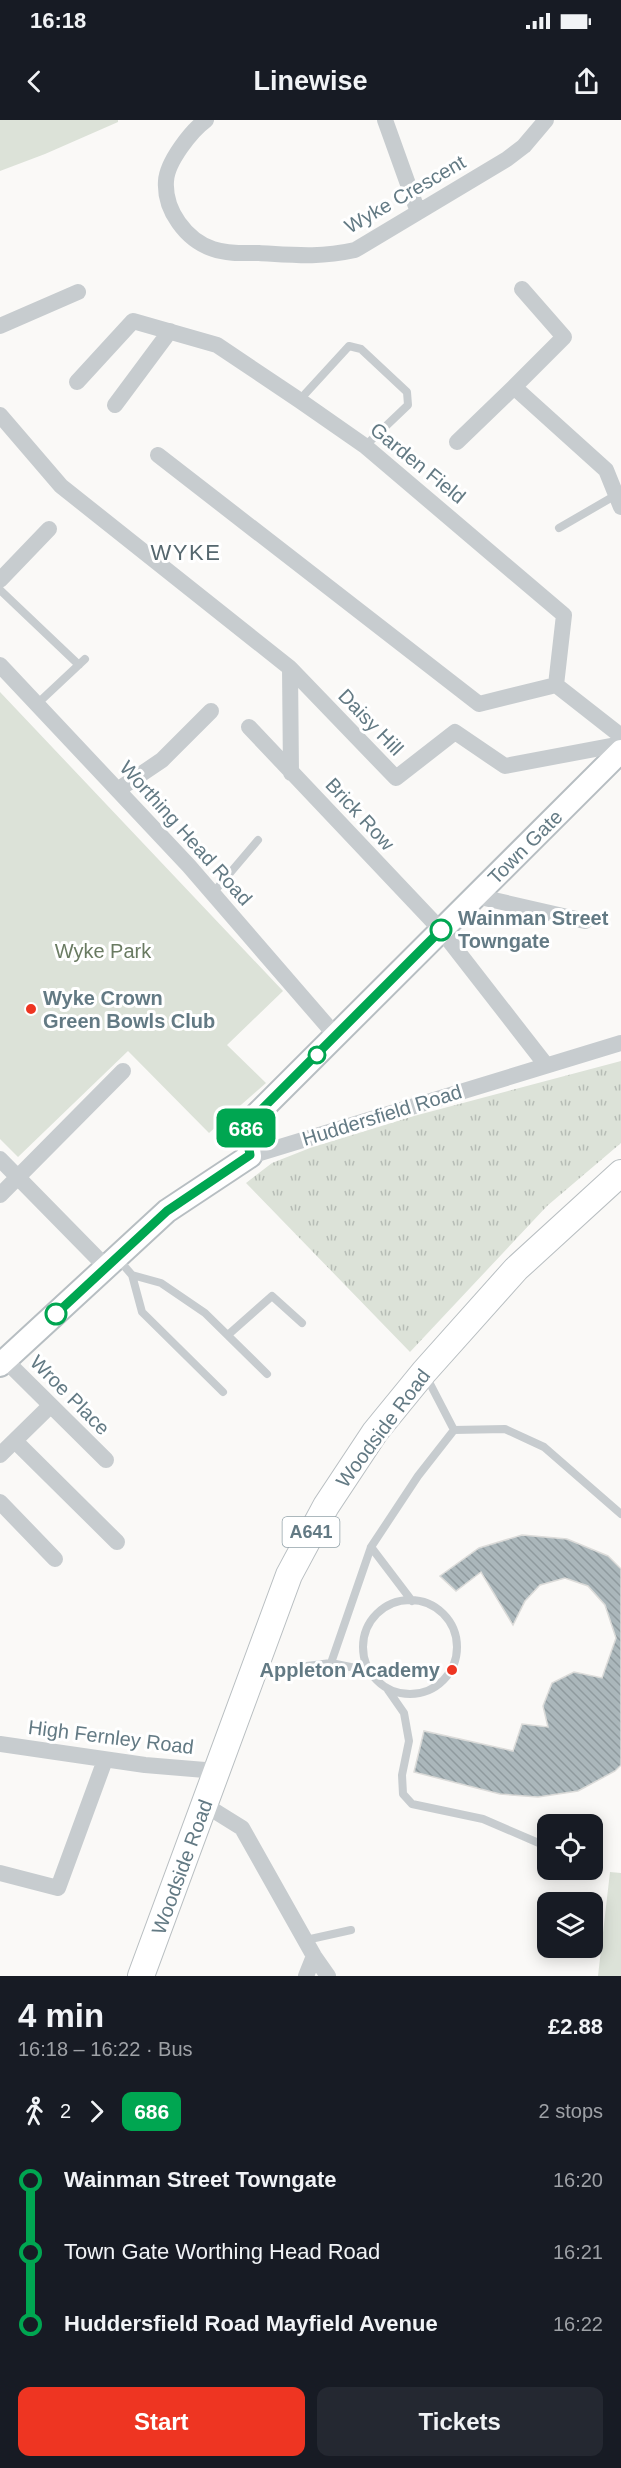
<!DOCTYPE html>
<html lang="en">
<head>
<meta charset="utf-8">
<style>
	body { margin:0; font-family:Helvetica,sans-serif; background:#242831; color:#f1f3f6; height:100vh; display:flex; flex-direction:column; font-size:22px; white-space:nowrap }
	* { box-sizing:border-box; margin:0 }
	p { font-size:20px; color:#9ea1a6 }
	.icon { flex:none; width:33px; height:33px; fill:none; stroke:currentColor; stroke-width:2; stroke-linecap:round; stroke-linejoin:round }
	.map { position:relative; height:1856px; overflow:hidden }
	.details { display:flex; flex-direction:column; background:#171b24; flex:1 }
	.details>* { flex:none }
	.badge { padding:0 12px; border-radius:9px; font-size:21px; line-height:39px }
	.tools { position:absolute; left:537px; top:1694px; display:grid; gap:12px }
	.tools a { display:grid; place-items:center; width:66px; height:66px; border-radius:12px; background:#171b24; box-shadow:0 3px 15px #0003; font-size:30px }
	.map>.badge { position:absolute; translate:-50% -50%; box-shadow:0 0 0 3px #fff }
	.legs { display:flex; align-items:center; gap:9px; height:66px; padding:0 18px; font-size:20px }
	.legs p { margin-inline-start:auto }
	.overview { display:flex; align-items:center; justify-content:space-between; height:102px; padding:0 18px }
	h1 { font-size:33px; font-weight:800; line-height:45px }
	.button { display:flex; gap:12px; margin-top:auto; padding:12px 18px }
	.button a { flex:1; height:69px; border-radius:12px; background:#ee3522; color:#fff; font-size:24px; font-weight:800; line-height:69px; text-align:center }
	.button a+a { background:#242831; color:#f1f3f6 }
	ul { padding:0 18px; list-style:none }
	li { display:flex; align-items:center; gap:21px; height:72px; font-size:22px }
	li i { display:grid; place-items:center; width:9px; height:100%; margin:0 8px; background:currentColor }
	li i::after { content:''; width:15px; height:15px; margin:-8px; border:4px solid; border-radius:50%; background:#171b24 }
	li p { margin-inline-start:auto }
	li:first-child i { background:linear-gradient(#0000 50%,currentColor 0) }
	li:last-child i { background:linear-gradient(currentColor 50%,#0000 0) }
	.status { display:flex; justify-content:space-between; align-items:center; height:42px; padding:0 30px; background:#171b24; direction:ltr }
	.status svg { height:16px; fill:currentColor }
	header { display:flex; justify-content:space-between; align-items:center; height:78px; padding:0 18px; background:#171b24; font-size:27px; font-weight:800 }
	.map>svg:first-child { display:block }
</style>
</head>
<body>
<div class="status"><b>16:18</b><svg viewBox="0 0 49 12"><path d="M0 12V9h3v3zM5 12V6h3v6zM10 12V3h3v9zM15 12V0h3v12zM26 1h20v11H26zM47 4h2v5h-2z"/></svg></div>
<header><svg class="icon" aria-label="back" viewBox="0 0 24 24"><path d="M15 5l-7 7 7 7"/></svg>Linewise<svg class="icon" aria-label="share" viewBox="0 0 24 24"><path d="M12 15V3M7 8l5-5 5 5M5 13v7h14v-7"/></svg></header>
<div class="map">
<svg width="621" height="1856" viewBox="0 0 621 1856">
	<defs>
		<pattern id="grass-tufts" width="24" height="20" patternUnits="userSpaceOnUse" patternTransform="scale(1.5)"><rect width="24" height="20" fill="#dce2d8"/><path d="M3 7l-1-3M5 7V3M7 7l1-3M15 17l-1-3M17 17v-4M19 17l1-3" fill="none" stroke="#b6bcb5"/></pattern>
		<pattern id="building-back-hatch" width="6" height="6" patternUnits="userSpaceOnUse" patternTransform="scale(1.5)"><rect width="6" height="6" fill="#abb7bb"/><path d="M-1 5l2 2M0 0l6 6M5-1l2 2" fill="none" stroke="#8f9a9e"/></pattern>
	</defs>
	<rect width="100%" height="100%" fill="#faf9f7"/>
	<!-- grass -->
	<path fill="url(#grass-tufts)" d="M621 941V1023L547 1086 410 1232 246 1063 272 1043 310 1028 414 996Z"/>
	<!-- green -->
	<path fill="#dce2d8" d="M0 0H118V2L45 34 0 51Z
		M0 572 283 871 227 925 266 963 209 1013 128 931 18 1037 0 1019Z
		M610 1752 621 1753V1856H598Z"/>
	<!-- building -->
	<path fill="url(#building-back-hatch)" stroke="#dbdbd9" stroke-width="1.5" d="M522 1415 567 1419 608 1436 621 1449V1645L615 1651 578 1671 538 1677 500 1674 414 1652 424 1611 513 1631 522 1604 548 1607 543 1586 552 1563 574 1552 602 1558 616 1518 605 1485 588 1466 565 1458 540 1465 525 1481 513 1505 481 1452 456 1471 440 1456 479 1428Z"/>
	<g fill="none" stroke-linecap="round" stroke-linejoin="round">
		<!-- secondary casing -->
		<g stroke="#b7bec2" stroke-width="26">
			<path id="secondary" d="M0 1245 167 1091 250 1036 245 1006 621 631"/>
		</g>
		<!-- primary casing -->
		<g stroke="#b8bec1" stroke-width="28">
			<path id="primary" d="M141 1856 289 1455 326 1386 375 1312 424 1252 516 1149 621 1053"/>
		</g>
		<!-- service -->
		<path stroke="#c7cccf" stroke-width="8" d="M305 274 349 226 361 229 407 272 408 285 365 326
			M559 408 616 375
			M0 470 79 545
			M37 584 85 539
			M213 773 258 720
			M118 1139 132 1155 161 1163 205 1193 267 1254
			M132 1155 142 1192 223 1272
			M229 1214 272 1176 302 1203
			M454 1310 505 1309 544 1327 621 1394
			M371 1427 412 1481
			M363 1527a47 47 0 1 1 94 0a47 47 0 1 1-94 0Z
			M331 1543 371 1427 418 1356 454 1310 426 1256
			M258 1552 331 1543 370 1551
			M388 1570 404 1593 409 1621 402 1655 403 1674 412 1684 483 1699 548 1727
			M306 1820 351 1810"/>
		<!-- minor -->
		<path stroke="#c7cccf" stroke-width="16" d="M206 0C191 11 167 42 166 61 164 90 186 120 213 129 227 134 244 133 259 133 294 135 319 138 355 130L507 39 524 26 546 0
			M385 0 418 92
			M0 206 78 172
			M77 262 133 201 217 225 299 280 365 326 564 495 556 565 479 584 158 335
			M514 267 564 217 522 169
			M115 285 170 211
			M0 295 61 366 290 548 291 653
			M457 322 514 267 606 350 621 387
			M0 460 49 409
			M0 545 189 746 336 916
			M290 548 396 658 455 612 505 646 621 624
			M556 565 621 616
			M249 607 441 810 546 945
			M119 669 162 640 211 591
			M476 776 585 801
			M250 1036 621 923
			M0 1039 106 1147
			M0 1075 123 951
			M5 1240 106 1340
			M15 1321 117 1422
			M0 1335 50 1286
			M0 1382 55 1439
			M0 1624 145 1645 217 1651
			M205 1685 242 1708 314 1836 328 1856
			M0 1753 58 1768 105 1640
			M306 1856 314 1836"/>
		<!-- secondary -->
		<use href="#secondary" stroke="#fff" stroke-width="22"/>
		<!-- primary -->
		<use href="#primary" stroke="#fff" stroke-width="26"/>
	</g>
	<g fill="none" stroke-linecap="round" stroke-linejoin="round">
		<!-- line-1 casing -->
		<g stroke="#fff" stroke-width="14">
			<path id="line-1" d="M56 1194 167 1091 250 1035 245 1006 441 810"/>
		</g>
		<!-- line-1 -->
		<use href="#line-1" stroke="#00a651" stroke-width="9"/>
	</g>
	<!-- markers -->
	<g fill="#fff" stroke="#00a651" stroke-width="3">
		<circle cx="441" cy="810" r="10"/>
		<circle cx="317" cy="935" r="8"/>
		<circle cx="56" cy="1194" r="10"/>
	</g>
	<g fill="#ee3522" stroke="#fff" stroke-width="2">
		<circle cx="31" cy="889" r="6"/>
		<circle cx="452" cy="1550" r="6"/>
	</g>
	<g text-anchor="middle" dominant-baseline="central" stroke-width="6" stroke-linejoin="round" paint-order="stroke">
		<!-- shield labels -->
		<rect fill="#fff" stroke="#92a2a9" stroke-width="1.5" x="282.5" y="1397" width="57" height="30" rx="4.5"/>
		<g font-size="18" font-weight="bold" fill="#637a84">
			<text x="311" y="1412">A641</text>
		</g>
		<!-- street labels -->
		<g font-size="20" fill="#637a84" stroke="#fff">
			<text transform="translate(405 74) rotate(-30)">Wyke Crescent</text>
			<text transform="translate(418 343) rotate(39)">Garden Field</text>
			<text transform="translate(371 602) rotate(46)">Daisy Hill</text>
			<text transform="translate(360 694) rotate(47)">Brick Row</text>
			<text transform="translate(186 713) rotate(48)">Worthing Head Road</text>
			<text transform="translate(525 727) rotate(-45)">Town Gate</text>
			<text transform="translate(382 995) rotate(-17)">Huddersfield Road</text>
			<text transform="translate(70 1275) rotate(45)">Wroe Place</text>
			<text transform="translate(383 1308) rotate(-53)">Woodside Road</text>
			<text transform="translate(111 1617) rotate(7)">High Fernley Road</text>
			<text transform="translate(182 1747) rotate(-70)">Woodside Road</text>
		</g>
		<!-- stop labels -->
		<g font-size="20" font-weight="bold" fill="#637a84" stroke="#fff" text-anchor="start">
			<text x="458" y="798">Wainman Street<tspan x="458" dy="23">Towngate</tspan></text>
		</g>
		<!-- park labels -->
		<g font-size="20" fill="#6a7b62" stroke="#fff">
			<text x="103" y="831">Wyke Park</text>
		</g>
		<!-- poi labels -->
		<g font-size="20" font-weight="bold" fill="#637a84" stroke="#fff" text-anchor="start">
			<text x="43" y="878">Wyke Crown<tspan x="43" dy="23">Green Bowls Club</tspan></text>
			<text x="440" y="1550" text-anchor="end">Appleton Academy</text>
		</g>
		<!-- quarter labels -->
		<g font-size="22" letter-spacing="1.5" fill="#55676e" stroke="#fff">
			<text x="186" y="432">WYKE</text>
		</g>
	</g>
</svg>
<div class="tools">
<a><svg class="icon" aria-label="locate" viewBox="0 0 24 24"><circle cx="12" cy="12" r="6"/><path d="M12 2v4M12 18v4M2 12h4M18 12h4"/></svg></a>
<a><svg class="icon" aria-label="layers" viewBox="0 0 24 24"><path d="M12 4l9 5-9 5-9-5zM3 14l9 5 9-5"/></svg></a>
</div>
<b class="badge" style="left:246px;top:1008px;background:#00a651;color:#fff">686</b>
</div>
<section class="details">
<div class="overview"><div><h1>4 min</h1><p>16:18 – 16:22 · Bus</p></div><b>£2.88</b></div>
<div class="legs"><svg class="icon" aria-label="walk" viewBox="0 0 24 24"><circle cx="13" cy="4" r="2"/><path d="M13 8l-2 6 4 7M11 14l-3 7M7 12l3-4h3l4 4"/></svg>2<svg class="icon" aria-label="forward" viewBox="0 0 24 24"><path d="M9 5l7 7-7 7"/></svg><b class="badge" style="background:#00a651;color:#fff">686</b><p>2 stops</p></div>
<ul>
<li><i style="color:#00a651"></i><b>Wainman Street Towngate</b><p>16:20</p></li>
<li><i style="color:#00a651"></i><span>Town Gate Worthing Head Road</span><p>16:21</p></li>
<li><i style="color:#00a651"></i><b>Huddersfield Road Mayfield Avenue</b><p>16:22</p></li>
</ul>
<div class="button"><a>Start</a><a>Tickets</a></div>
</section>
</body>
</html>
